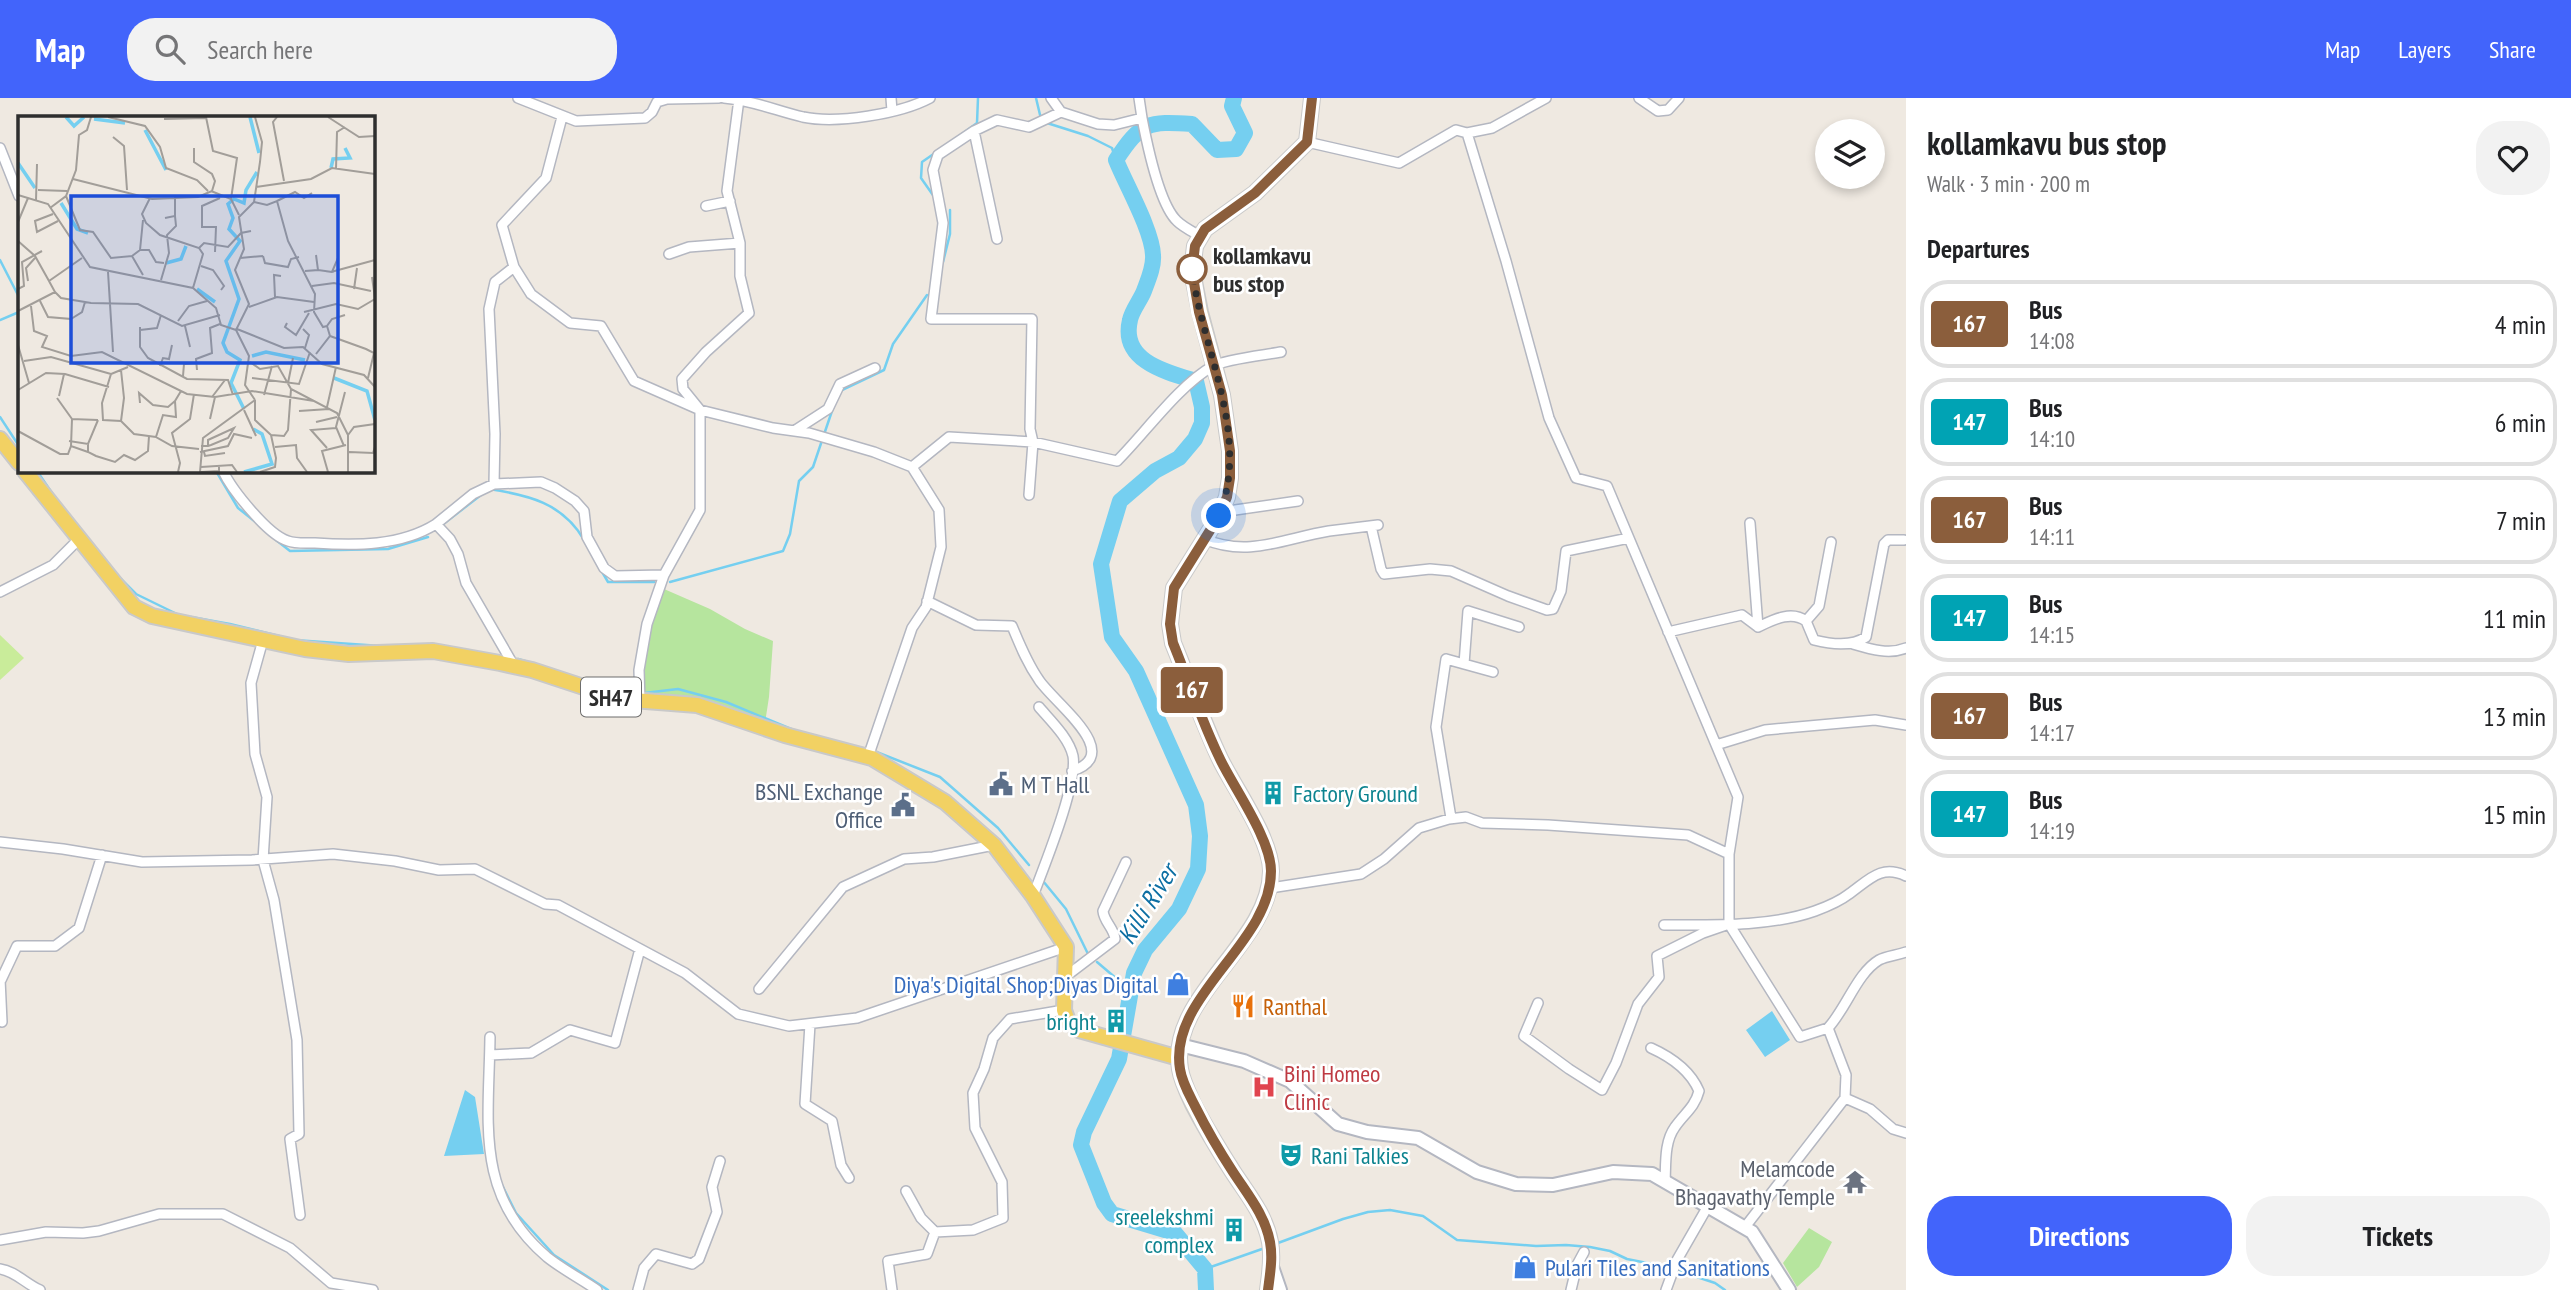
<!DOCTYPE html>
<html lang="en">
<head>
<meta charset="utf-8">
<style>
	body { margin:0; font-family:"PT Sans Narrow",sans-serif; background:#f2f2f2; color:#202124; height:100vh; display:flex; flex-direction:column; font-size:26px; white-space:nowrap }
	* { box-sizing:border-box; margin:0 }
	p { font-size:23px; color:#757577 }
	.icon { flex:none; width:38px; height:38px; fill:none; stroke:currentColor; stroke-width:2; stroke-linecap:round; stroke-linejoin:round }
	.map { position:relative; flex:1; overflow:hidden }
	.sheet { display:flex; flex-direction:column; background:#fff; width:665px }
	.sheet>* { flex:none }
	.badge { padding:0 14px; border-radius:5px; font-size:24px; line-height:46px }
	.controls { position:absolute; left:1815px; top:21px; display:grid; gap:14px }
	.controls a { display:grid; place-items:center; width:70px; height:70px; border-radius:50%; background:#fff; box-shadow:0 4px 10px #0003; font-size:35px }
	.you { position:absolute; width:35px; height:35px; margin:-18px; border:5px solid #fff; border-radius:50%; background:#1a73e8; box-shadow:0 0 0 10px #1a73e833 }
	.map>.badge { position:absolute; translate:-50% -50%; box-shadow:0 0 0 4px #fff }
	h2 { padding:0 21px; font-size:26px; line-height:63px }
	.round { display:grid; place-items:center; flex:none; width:74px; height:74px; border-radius:28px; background:#f2f2f2 }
	.summary { display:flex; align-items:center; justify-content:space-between; height:119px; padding:0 21px }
	h1 { font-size:33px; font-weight:600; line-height:52px }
	.action { display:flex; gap:14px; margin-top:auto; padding:14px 21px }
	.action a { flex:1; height:80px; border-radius:28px; background:#4264fb; color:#fff; font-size:28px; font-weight:600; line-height:80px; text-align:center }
	.action a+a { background:#f2f2f2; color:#202124 }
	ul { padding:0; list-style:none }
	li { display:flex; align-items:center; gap:21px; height:88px; margin:0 14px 10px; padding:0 7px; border:4px solid #e0e0e0; border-radius:28px }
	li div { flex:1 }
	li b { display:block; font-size:26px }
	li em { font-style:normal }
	li .badge { min-width:77px; font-weight:700; text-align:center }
	header { display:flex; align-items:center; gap:42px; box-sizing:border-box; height:98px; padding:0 35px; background:#4264fb; color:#fff }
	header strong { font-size:33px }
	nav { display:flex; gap:38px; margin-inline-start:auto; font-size:24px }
	.search { width:490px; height:63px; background:#f2f2f2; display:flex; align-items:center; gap:18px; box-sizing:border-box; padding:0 24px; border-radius:28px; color:#757577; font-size:26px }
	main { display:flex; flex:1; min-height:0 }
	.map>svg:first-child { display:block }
</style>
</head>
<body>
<header>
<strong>Map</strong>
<div class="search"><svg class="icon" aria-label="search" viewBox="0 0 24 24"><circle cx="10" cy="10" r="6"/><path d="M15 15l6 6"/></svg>Search here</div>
<nav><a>Map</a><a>Layers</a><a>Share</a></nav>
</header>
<main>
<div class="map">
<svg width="1906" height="1192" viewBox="0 0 1906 1192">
	<rect width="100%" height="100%" fill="#efe9e1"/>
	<!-- green -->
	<path fill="#b6e59e" d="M664 491 710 511 745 531 773 543 769 599 765 625 649 602 638 592 647 538Z
		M1809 1130 1832 1144 1819 1169 1797 1189 1783 1165Z"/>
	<!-- pitch -->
	<path fill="#c9ec9a" d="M0 537 24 560 0 582Z"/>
	<!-- water -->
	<path fill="#75cff0" d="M1772 913 1790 942 1765 959 1746 932Z
		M465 992 475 999 484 1056 444 1058Z"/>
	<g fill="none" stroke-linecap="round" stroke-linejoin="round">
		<!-- stream -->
		<path stroke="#75cff0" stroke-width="2.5" d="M1036 0 1041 21
			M1047 25 1088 38 1112 50 1116 62
			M955 41 977 25 978 0
			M935 100 921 80 922 64 935 55
			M0 162 19 199
			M943 164 950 136V112
			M0 222 19 214
			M842 292 884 272 893 246 927 197
			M0 319 19 348
			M37 373 54 398
			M216 373 238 410 258 426
			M489 391C528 397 563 405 584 442
			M442 427 481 397
			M276 442 290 453 388 451 428 439
			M601 472 608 484H654
			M119 479 136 496 181 518
			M670 484 783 453 790 436 799 383 813 369 833 310
			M191 519 230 526 287 540
			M294 542 381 548
			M454 550 499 558
			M518 561 525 563
			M644 595 678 591 726 604 796 633
			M874 653 940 679 998 730 1029 767
			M1043 783 1066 811 1089 858
			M1097 864 1131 893
			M501 1085 516 1115 554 1157 608 1192
			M1278 1145 1343 1121 1368 1114 1390 1112 1423 1118 1457 1142 1536 1148 1566 1147 1590 1149 1610 1153 1627 1161 1667 1169
			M1205 1171 1262 1151
			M1679 1173 1715 1185 1725 1192"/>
		<!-- river -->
		<path stroke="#75cff0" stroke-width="16" d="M1206 1192 1205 1171 1175 1135 1112 1116 1104 1105 1081 1047 1084 1034 1119 961 1134 875 1145 852 1179 811 1198 771 1200 738 1196 707 1136 573 1112 539 1101 466 1120 403 1155 373 1179 360 1195 341 1202 325V309L1196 283C1166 274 1120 263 1130 222 1132 212 1140 203 1144 193 1148 182 1154 169 1153 157 1152 132 1126 87 1116 62 1141 24 1148 23 1192 26L1217 52 1236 51 1245 35 1232 8 1234 0"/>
		<!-- street casing -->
		<g stroke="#b4b7c1" stroke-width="12">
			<path id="street" d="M518 0 576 23 645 20 652 14 657 4 667 1 719 0
				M724 0C752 2 777 13 803 19 837 26 900 16 930 0
				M891 0 892 13
				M1051 0 1061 14 1098 26 1114 27 1142 20C1147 46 1159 106 1177 123 1183 129 1193 134 1200 138
				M1139 0 1142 20
				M1639 0 1658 13 1668 12 1679 0
				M562 19 546 80 502 127 514 169 531 196 570 225 601 228 634 283 700 312 773 330 809 335 874 354 912 369 939 412 941 449 926 509 912 530 868 659
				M974 33 997 141
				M1467 35 1492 30 1546 0
				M1307 44 1399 65 1456 32 1467 35 1506 163 1549 320 1576 380 1607 388 1738 699 1729 756V826L1800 939 1828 930
				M0 50 19 98
				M706 108 730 103
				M669 156 689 149 740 145 727 93 739 1
				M794 333 828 311 840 286 875 270
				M912 369 949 339 1033 344 1117 363C1146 334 1178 288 1213 268 1226 261 1265 257 1281 254
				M223 373C232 392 268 437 288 443 296 446 307 445 315 445 355 448 401 448 436 426L450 441 458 456 466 485 514 568
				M494 386 541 384 555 390 575 403 584 413 587 439 604 470 615 478 664 477
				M1029 397 1033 344 1030 331 1032 221H931L943 125 933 72 938 57 974 33 997 22 1029 29 1061 14
				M1221 414 1298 403
				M436 426 473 396 494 386 495 336 489 211 495 184 514 169
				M1371 428 1381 471 1384 476 1430 471 1451 473 1508 498 1547 512 1553 511 1561 493 1566 453 1629 440
				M1204 441C1249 460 1285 440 1329 433 1345 431 1362 429 1378 427
				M0 494 53 467 78 442
				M927 503 976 527 1012 528C1020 547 1027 565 1039 582 1054 605 1126 656 1072 673
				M1806 523 1819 508 1831 444
				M1758 529C1773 522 1791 512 1806 523L1814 542C1830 546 1852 549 1866 539L1884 446 1888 442H1904
				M1668 534 1742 517 1758 529 1750 425
				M263 542 251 585 255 656 267 699 263 762 274 802 297 942 299 1036 290 1041 300 1117
				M1853 546C1870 551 1889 557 1906 550
				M1464 566 1468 513 1519 529
				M640 604 639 572 647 526 664 477 700 412V312L683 291 682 281 706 254 749 215 740 178V145
				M1716 647 1765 632 1875 622 1906 627
				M1451 720 1436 629 1446 561 1493 574
				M0 744 63 751 142 764 252 762 333 756 395 763 439 772 475 771 545 806 558 807 685 875 738 916 789 928 857 920 1066 849
				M1270 790 1361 776 1384 761 1419 730 1449 721 1466 719 1482 725 1548 727 1688 737 1729 756
				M1033 798C1044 768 1078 686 1073 658 1069 640 1051 623 1039 609
				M1664 827C1712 827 1770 829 1815 813 1826 809 1840 803 1849 796 1869 782 1881 766 1906 778
				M1065 879 1115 841C1114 830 1104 824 1103 813L1126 764
				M0 881 2 924
				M1 882 17 848H55L79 830 102 757
				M759 891 843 789 904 761 933 759 994 747
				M1538 905 1524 938 1569 971 1602 992 1616 965 1638 906 1659 879 1657 858 1703 835 1729 826
				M810 926 805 1006 832 1023 841 1067 849 1080
				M490 939C489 1024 474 1097 547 1159 562 1171 581 1181 597 1192
				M1651 950C1671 959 1690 972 1699 993 1695 1009 1684 1016 1675 1029 1664 1044 1666 1066 1665 1084
				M490 957 531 955 570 932 615 945 640 851
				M1845 1000 1846 977 1828 930C1846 911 1857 875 1879 862 1886 858 1898 857 1906 854
				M906 1093 921 1120 935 1134
				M1745 1129 1845 1000 1870 1011 1893 1031 1906 1035
				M0 1142 46 1134 83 1135 99 1133 159 1116H223L290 1150 331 1185 373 1192
				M0 1171C15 1173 26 1186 40 1192
				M638 1192 644 1170 656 1156 692 1166 699 1161 717 1114 712 1089 720 1063
				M892 1192 888 1163 927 1156 935 1134 973 1132 1003 1120 1002 1084 975 1030 973 995 984 971 993 940 1010 921 1064 912
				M1571 1192 1577 1167 1584 1154
				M1666 1192 1677 1162 1708 1108"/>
		</g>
		<!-- secondary casing -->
		<g stroke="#b4b7c1" stroke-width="16">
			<path id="secondary" d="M1180 947 1244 963 1290 983 1338 1026 1367 1034 1418 1040 1477 1074 1516 1086 1553 1087 1613 1074 1652 1076 1752 1134 1789 1192
				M1271 1166 1280 1192"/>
		</g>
		<!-- primary casing -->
		<g stroke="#c9c9c9" stroke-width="18">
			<path id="primary" d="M0 341 19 365
				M25 373 134 509 152 518 305 551 349 556 433 553 500 565 532 572 620 601 697 607 785 637 872 660 945 704 994 747 1033 798 1066 849 1064 912 1068 923 1079 932 1179 960
				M1268 1192C1270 1176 1273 1160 1270 1144 1265 1117 1248 1097 1233 1074 1219 1052 1205 1029 1193 1006 1188 995 1182 983 1180 971 1168 898 1270 846 1271 773 1271 742 1236 692 1221 663 1203 625 1189 584 1173 545L1170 526 1174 490 1219 418 1227 399 1230 380V353L1222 297 1200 214 1192 173 1195 148 1205 131 1255 95 1307 44 1312 0"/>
		</g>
		<!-- street -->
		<use href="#street" stroke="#fff" stroke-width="9"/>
		<!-- secondary -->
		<use href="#secondary" stroke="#fff" stroke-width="12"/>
		<!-- primary -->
		<use href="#primary" stroke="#f2d163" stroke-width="14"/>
	</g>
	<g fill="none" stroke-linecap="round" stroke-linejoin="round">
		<!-- line casing -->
		<g stroke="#fff" stroke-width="16">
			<path id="line" d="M1268 1192C1270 1176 1273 1160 1270 1144 1265 1117 1248 1097 1233 1074 1220 1054 1207 1032 1196 1010 1190 998 1182 985 1180 971 1168 898 1271 846 1271 773 1271 742 1236 693 1221 663 1202 625 1189 584 1173 545L1170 526 1174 490 1219 418 1227 399 1230 380V353L1222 297 1199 214 1192 173 1195 148 1205 131 1255 95 1307 44 1312 0"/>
		</g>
		<!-- line -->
		<use href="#line" stroke="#8b5e3c" stroke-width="10"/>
		<!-- walk -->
		<path stroke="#2e2e2e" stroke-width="7" stroke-dasharray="0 12.6" d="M1192 171C1202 253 1251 336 1219 418"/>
	</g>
	<!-- icons -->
	<defs>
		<g id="civic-bare" transform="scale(1.89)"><path d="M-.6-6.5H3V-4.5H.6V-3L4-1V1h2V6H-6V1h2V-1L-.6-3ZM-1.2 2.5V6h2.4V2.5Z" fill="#5c6f8a" stroke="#fff" stroke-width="2.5" paint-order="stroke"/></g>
		<g id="building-bare" transform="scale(1.89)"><path d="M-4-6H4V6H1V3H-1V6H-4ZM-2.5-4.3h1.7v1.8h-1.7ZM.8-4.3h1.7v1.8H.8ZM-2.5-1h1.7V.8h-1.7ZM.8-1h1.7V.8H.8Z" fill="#0f9aa8" stroke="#fff" stroke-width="2.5" paint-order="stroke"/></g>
		<g id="shop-bare" transform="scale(1.89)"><path d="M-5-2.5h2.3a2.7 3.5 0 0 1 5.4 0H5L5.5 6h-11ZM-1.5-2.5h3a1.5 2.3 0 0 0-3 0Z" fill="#3f7fe0" stroke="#fff" stroke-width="2.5" paint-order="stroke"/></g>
		<g id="restaurant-bare" transform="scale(1.89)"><path d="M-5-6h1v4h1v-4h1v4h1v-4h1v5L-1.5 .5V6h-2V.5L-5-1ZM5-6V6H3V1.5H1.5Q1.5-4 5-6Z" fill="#e8710a" stroke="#fff" stroke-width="2.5" paint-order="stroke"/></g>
		<g id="hospital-bare" transform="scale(1.89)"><path d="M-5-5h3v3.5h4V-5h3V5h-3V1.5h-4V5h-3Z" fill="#e0444e" stroke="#fff" stroke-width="2.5" paint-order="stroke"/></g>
		<g id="theatre-bare" transform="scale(1.89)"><path d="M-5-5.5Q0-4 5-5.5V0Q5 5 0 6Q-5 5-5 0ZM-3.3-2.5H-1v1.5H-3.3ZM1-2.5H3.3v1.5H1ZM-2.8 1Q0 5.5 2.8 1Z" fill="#0f9aa8" stroke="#fff" stroke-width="2.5" paint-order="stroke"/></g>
		<g id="temple-bare" transform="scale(1.89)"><path d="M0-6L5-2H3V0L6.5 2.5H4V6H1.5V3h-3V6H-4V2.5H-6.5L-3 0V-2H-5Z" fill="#6b7280" stroke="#fff" stroke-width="2.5" paint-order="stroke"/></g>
	</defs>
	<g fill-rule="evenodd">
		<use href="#civic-bare" x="1001" y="686"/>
		<use href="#building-bare" x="1273" y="695"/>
		<use href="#civic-bare" x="903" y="707"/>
		<use href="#shop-bare" x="1178" y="886"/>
		<use href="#restaurant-bare" x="1243" y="908"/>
		<use href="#building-bare" x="1116" y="923"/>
		<use href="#hospital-bare" x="1264" y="989"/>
		<use href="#theatre-bare" x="1291" y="1057"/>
		<use href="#temple-bare" x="1855" y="1084"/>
		<use href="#building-bare" x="1234" y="1132"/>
		<use href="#shop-bare" x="1525" y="1169"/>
	</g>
	<!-- markers -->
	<circle fill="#fff" stroke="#8b5e3c" stroke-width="3.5" cx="1192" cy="171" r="14"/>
	<g text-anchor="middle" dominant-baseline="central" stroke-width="5" stroke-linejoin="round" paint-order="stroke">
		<!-- shield labels -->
		<rect fill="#fff" stroke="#6d6d6d" stroke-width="2" x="581" y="579.5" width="60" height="39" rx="5"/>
		<g font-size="23" font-weight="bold" fill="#2e2e2e">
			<text x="611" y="599">SH47</text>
		</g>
		<!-- stop labels -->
		<g font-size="24" font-weight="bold" fill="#2e2e2e" stroke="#fff" text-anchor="start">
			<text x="1213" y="157">kollamkavu<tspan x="1213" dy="28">bus stop</tspan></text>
		</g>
		<!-- service labels -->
		<g font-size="24" fill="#4e5e75" stroke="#fff" text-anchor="start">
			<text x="1021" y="686">M T Hall</text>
			<text x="883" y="693" text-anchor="end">BSNL Exchange<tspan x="883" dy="28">Office</tspan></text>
		</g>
		<!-- culture labels -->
		<g font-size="24" fill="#0d838f" stroke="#fff" text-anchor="start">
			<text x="1293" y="695">Factory Ground</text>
			<text x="1096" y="923" text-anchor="end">bright</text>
			<text x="1311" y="1057">Rani Talkies</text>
			<text x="1214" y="1118" text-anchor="end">sreelekshmi<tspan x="1214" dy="28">complex</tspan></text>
		</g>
		<!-- shop labels -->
		<g font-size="24" fill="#366cbe" stroke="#fff" text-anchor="end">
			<text x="1158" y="886">Diya's Digital Shop;Diyas Digital</text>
			<text x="1545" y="1169" text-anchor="start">Pulari Tiles and Sanitations</text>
		</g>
		<!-- food labels -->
		<g font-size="24" fill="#c56008" stroke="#fff" text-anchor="start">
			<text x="1263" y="908">Ranthal</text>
		</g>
		<!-- health labels -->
		<g font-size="24" fill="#be3a42" stroke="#fff" text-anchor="start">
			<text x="1284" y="975">Bini Homeo<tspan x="1284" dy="28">Clinic</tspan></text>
		</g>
		<!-- worship labels -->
		<g font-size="24" fill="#5b616d" stroke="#fff" text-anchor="end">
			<text x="1835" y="1070">Melamcode<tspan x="1835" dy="28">Bhagavathy Temple</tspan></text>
		</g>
		<!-- water labels -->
		<g font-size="26" font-style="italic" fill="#0d6fa3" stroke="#fff">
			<text transform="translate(1147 806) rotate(-58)">Killi River</text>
		</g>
	</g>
	<!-- overview -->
	<g transform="translate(18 18)">
		<rect width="357" height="357" fill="#efe9e1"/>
		<path fill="none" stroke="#75cff0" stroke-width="3.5" d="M48 1 56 10 66 1M232 1 241 37M76 3 107 7M127 14 148 54M0 47 17 72M313 52 315 43 332 42 327 32M43 87 59 113 70 117M148 147 163 143 168 130M179 173 197 186M234 240 248 236 287 244M316 262 349 275 357 304M226 293 213 267 222 244 209 236 205 227 221 183 208 145 222 125 211 113 215 102 210 88 216 83 226 87 228 74 239 56M226 356 254 348 244 318 235 313"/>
		<path fill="none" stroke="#a29e99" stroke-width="2" d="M90 1 127 10 142 31 148 52 179 64 190 75M188 1 195 35 219 42 213 83M237 1 244 26 242 46 236 86 221 101 226 133 217 154 231 188 218 214 231 240 227 269 237 284M259 1 255 6 266 65M310 1 341 21 357 20M146 3 188 2M95 21 106 30 109 74M318 53 319 16 327 11M55 63 134 83 180 81 194 75 197 65 194 58 176 46V32M238 71 293 63 314 52 357 58M20 74 49 75M193 75 213 83 221 99M0 79 30 88 72 151 175 172 198 192 203 209 218 214M48 80 62 114 75 116 93 142 114 140 125 159M132 82 124 98 128 107 142 119 181 132 185 138 175 172M18 84 19 48M259 85 277 76 286 82 294 77M236 86 249 89 259 85 270 125 297 178 296 196 305 211 309 210M32 92 48 80 58 54 61 19 69 14 73 1M35 98 17 105 19 116 40 105M147 102 157 100V80M0 106 10 82M0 125 17 140 31 165M181 132 186 127 210 131 223 117 233 115M122 134H131L138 146 146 147M197 136 198 111H184V90L202 82M114 140 122 134 125 104M245 140 247 147 270 151 273 143 281 141M222 142 245 140M183 150 195 154 206 170 203 174M300 154 314 156 320 142M287 155 300 154 298 139M90 156 95 236M313 156 357 144M354 161 357 182M143 164 151 137 149 119 158 110 157 100M10 165 8 152 17 142M294 170 316 167 353 175M0 173 6 170 4 146 24 135M336 173 339 152M37 176 43 182 73 187 120 188 164 210 202 199M257 181 256 159 263 160M22 185 30 201 53 203V209M13 190 16 215 29 220 24 231 53 240 84 236 169 278 197 281 234 275 296 285M231 191 259 181 296 186M0 195 37 176 31 165 64 142M286 196 318 188 340 193 357 183M53 203 64 196 67 186M160 205 171 190 189 185M269 207 267 211 278 219 291 197M167 210 172 231M122 211V231L130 242 169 263 210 264 215 279M219 213 266 232 285 231 304 248 346 259 357 271M285 213 291 219 287 232M122 214 139 212 143 199M312 220 309 210 314 203 327 199M0 229 11 267M298 238 312 220 348 233 356 237 350 262M6 245 33 241 93 258M232 246 242 253 260 250 273 273 319 297 330 319V356M142 250 145 242 151 243 154 229M110 251 93 258 84 287 85 304 103 305 116 318 138 321M103 254 106 282 103 305M179 254 178 243 194 237 192 212 202 208M165 260 166 248 178 247M234 262 281 268 292 236M270 267 275 242M0 274 28 257 47 258 91 271M163 275 157 285 158 301 145 299 138 321 154 330 181 333M246 279 254 250M41 280 46 258M194 281 207 264M39 282 54 303M237 284V304L253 319 258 342 257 351 242 356M122 287 121 277 135 289 150 291 157 285M309 291 318 251M226 294 238 320M281 295 311 293M192 303 197 281M298 306 319 301M0 315 42 338H50L53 330 70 336M253 319 266 320 270 314 273 273M330 319 336 311 357 308M51 325 70 328 80 304M70 328V336L78 340 97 346 106 339 117 344 130 335 131 320M53 330 54 303 80 304M183 330H190L193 329 210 322 216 312 190 324V330M326 330 318 311 327 276M257 331 278 329 279 342 289 356M309 332 293 314 318 312M182 336 210 330 216 318 234 322M186 336 187 340 207 337M331 336 355 337 357 331M183 351 214 349 219 356M160 356 162 347 154 317 172 303 176 278M182 356 185 322 237 284M183 356 201 355V350M310 356 304 335 328 329"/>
		<path fill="#1d4ed8" fill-opacity="0.15" stroke="#1d4ed8" stroke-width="3.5" d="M53 80H320V247H53Z"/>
		<rect width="357" height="357" fill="none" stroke="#2e2e2e" stroke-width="3.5"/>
	</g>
</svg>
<div class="controls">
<a><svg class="icon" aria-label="layers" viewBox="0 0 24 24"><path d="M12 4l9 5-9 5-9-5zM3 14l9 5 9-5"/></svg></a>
</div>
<div class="you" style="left:1219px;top:418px"></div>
<b class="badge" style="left:1192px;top:592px;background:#8b5e3c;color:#fff">167</b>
</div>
<section class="sheet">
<div class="summary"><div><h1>kollamkavu bus stop</h1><p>Walk · 3 min · 200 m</p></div><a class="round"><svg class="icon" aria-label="heart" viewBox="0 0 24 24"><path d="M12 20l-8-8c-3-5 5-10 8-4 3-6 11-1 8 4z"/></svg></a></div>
<h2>Departures</h2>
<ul>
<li><span class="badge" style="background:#8b5e3c;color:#fff">167</span><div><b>Bus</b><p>14:08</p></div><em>4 min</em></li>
<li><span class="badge" style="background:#00a3b4;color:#fff">147</span><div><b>Bus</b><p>14:10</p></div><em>6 min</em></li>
<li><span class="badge" style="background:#8b5e3c;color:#fff">167</span><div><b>Bus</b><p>14:11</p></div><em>7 min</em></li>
<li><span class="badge" style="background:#00a3b4;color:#fff">147</span><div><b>Bus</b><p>14:15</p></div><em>11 min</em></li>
<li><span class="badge" style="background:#8b5e3c;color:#fff">167</span><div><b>Bus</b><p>14:17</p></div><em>13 min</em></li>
<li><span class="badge" style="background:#00a3b4;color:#fff">147</span><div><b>Bus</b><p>14:19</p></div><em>15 min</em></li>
</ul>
<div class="action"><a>Directions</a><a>Tickets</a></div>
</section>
</main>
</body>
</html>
